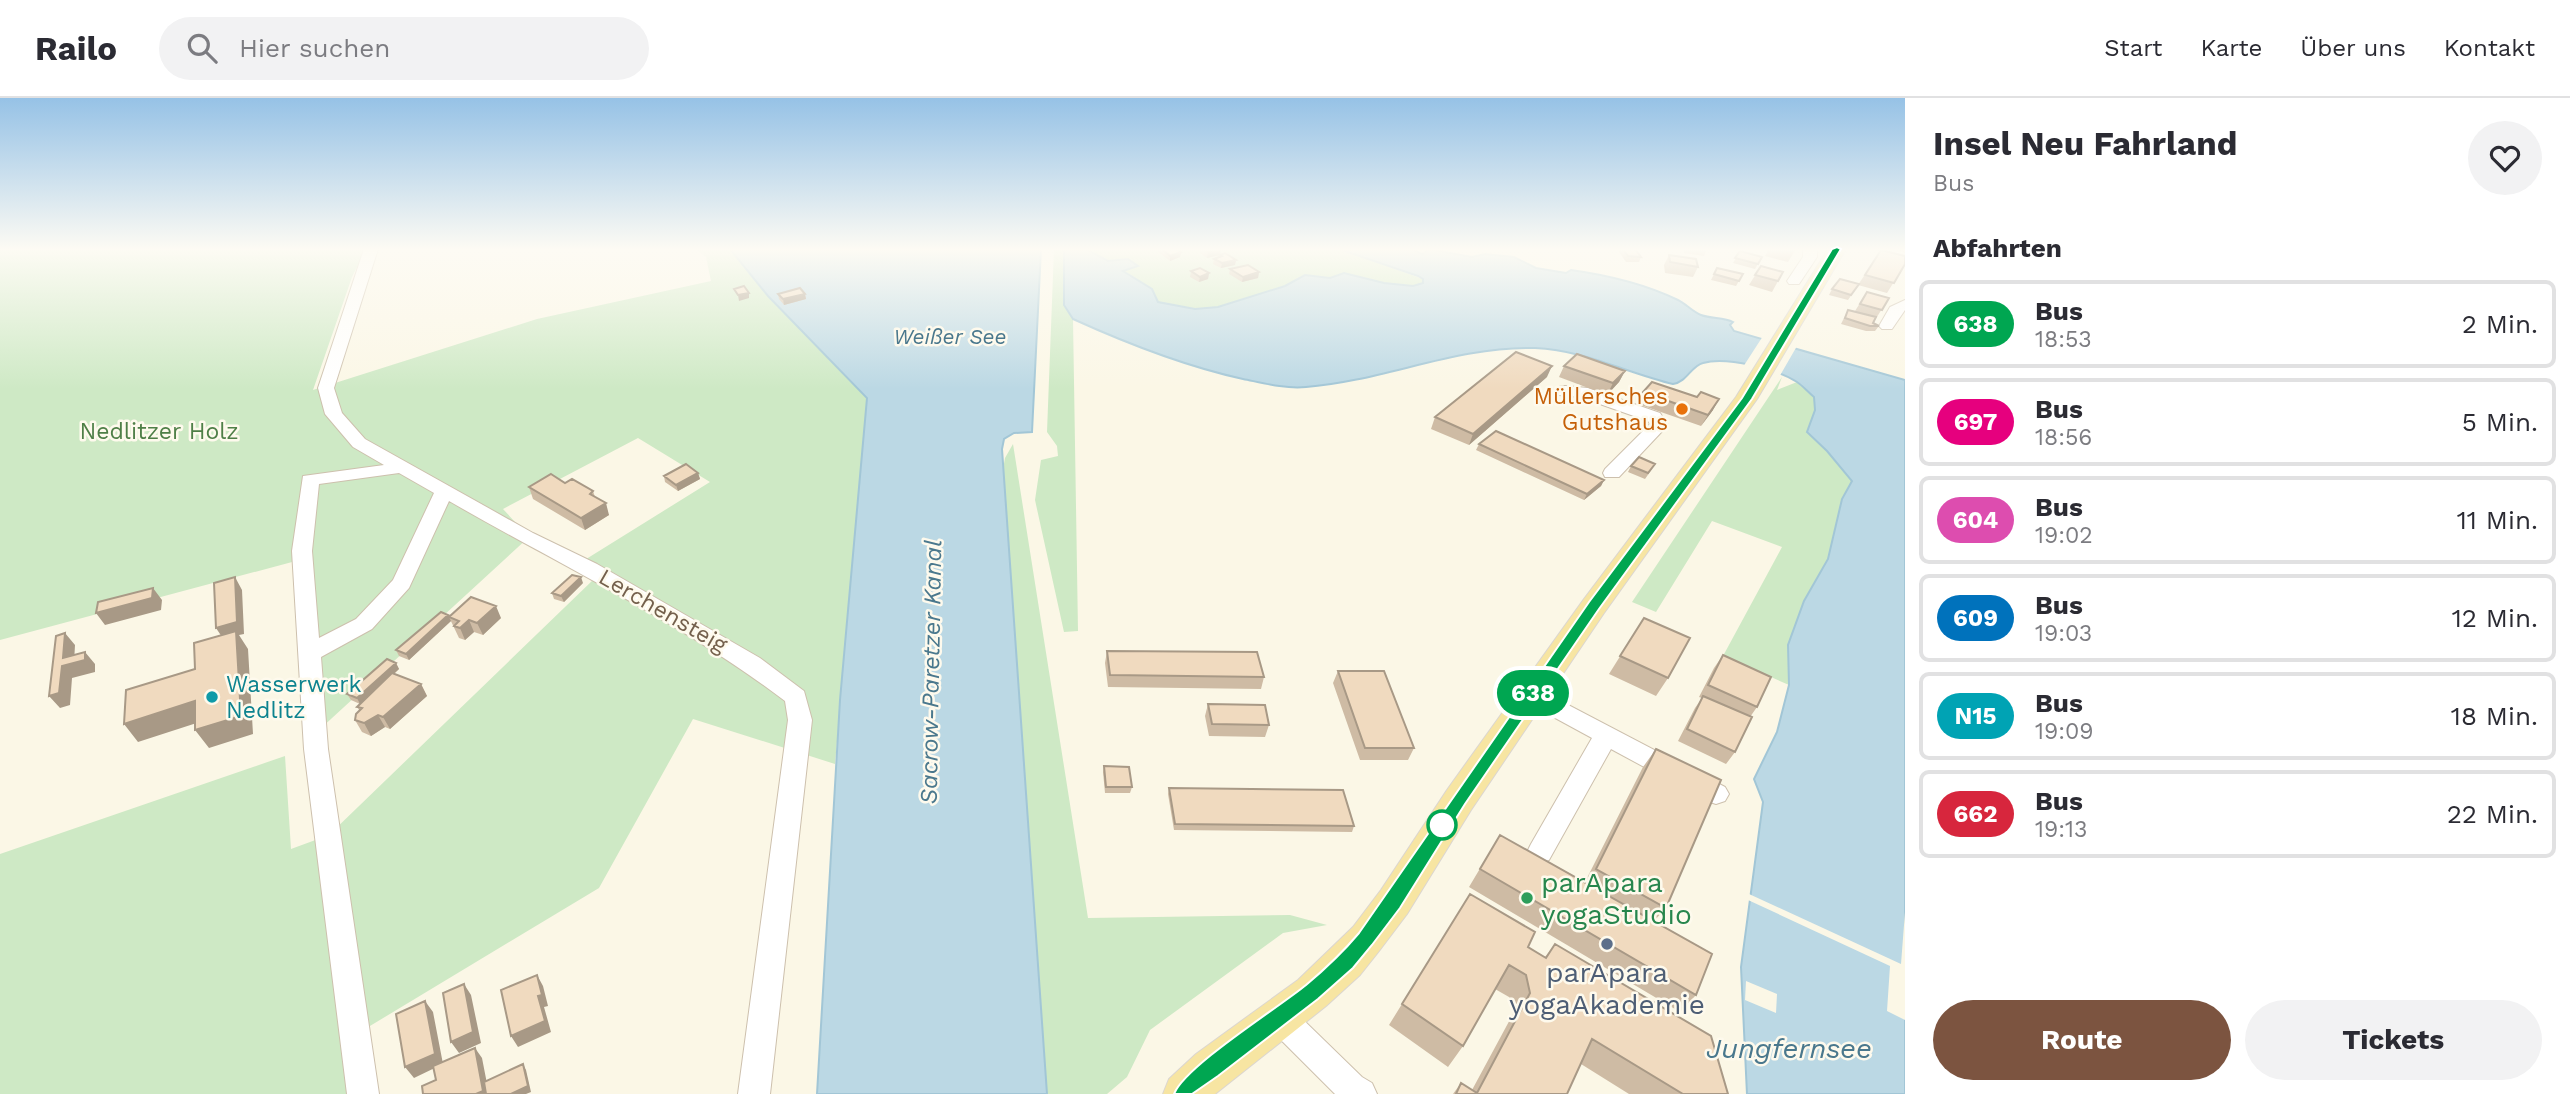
<!DOCTYPE html>
<html lang="de">
<head>
<meta charset="utf-8">
<style>
	body { margin:0; font-family:"Work Sans",sans-serif; background:#f2f2f3; color:#2b2b33; height:100vh; display:flex; flex-direction:column; font-size:26px; white-space:nowrap }
	* { box-sizing:border-box; margin:0 }
	p { font-size:23px; color:#7c7c81 }
	.icon { flex:none; width:38px; height:38px; fill:none; stroke:currentColor; stroke-width:2; stroke-linecap:round; stroke-linejoin:round }
	.map { position:relative; flex:1; overflow:hidden }
	.details { display:flex; flex-direction:column; background:#fff; width:665px }
	.details>* { flex:none }
	.badge { padding:0 14px; border-radius:23px; font-size:24px; line-height:46px }
	.map>.badge { position:absolute; translate:-50% -50%; box-shadow:0 0 0 4px #fff }
	h2 { padding:0 28px; font-size:26px; line-height:63px }
	.round { display:grid; place-items:center; flex:none; width:74px; height:74px; border-radius:37px; background:#f2f2f3 }
	.overview { display:flex; align-items:center; justify-content:space-between; height:119px; padding:0 28px }
	h1 { font-size:33px; font-weight:700; line-height:52px }
	.primary-button { display:flex; gap:14px; margin-top:auto; padding:14px 28px }
	.primary-button a { flex:1; height:80px; border-radius:42px; background:#7c5440; color:#fff; font-size:28px; font-weight:700; line-height:80px; text-align:center }
	.primary-button a+a { background:#f2f2f3; color:#2b2b33 }
	ul { padding:0; list-style:none }
	li { display:flex; align-items:center; gap:21px; height:88px; margin:0 14px 10px; padding:0 14px; border:4px solid #e1e1e2; border-radius:10px }
	li div { flex:1 }
	li b { display:block; font-size:26px }
	li em { font-style:normal }
	li .badge { min-width:77px; font-weight:700; text-align:center }
	header { display:flex; align-items:center; gap:42px; box-sizing:border-box; height:98px; padding:0 35px; background:#fff; border-bottom:2px solid #e1e1e2 }
	header strong { font-size:33px }
	nav { display:flex; gap:38px; margin-inline-start:auto; font-size:24px }
	.search { width:490px; height:63px; background:#f2f2f3; display:flex; align-items:center; gap:18px; box-sizing:border-box; padding:0 24px; border-radius:38px; color:#7c7c81; font-size:26px }
	main { display:flex; flex:1; min-height:0 }
	.map>svg:first-child { display:block }
</style>
</head>
<body>
<header>
<strong>Railo</strong>
<div class="search"><svg class="icon" aria-label="search" viewBox="0 0 24 24"><circle cx="10" cy="10" r="6"/><path d="M15 15l6 6"/></svg>Hier suchen</div>
<nav><a>Start</a><a>Karte</a><a>Über uns</a><a>Kontakt</a></nav>
</header>
<main>
<div class="map">
<svg width="1905" height="996" viewBox="0 0 1905 996">
	<rect width="100%" height="100%" fill="#fbf7e6"/>
	<!-- green -->
	<path fill="#cee9c5" d="M0 151H366L352 179 313 292 537 221 711 183 706 159 695 151H730L768 198 867 300 835 666 693 621 599 790 355 937 363 996H0V756L285 658 291 751 329 737 593 482 583 463 710 384 638 340 503 411 529 439 319 632 307 460 0 542Z
		M1054 151H1064V207L1073 221 1078 533 1064 534 1035 402 1041 362 1058 358 1057 348 1047 334Z
		M1086 151H1339L1423 181V185L1413 188 1384 185 1344 175 1330 180 1305 177 1285 188 1218 209 1195 211 1158 204 1152 191 1123 172 1137 168 1128 161 1108 163Z
		M1782 279 1777 292 1797 284 1814 299 1815 312 1807 334 1827 353 1852 383 1842 401 1828 461 1804 503 1788 547 1789 587 1723 558 1782 449 1712 423 1656 514 1632 504Z
		M1013 346 1088 820 1290 817 1327 827 1283 835 1150 932 1127 979 1107 996H1047L1003 371 1005 360Z"/>
	<!-- water -->
	<path fill="#bbd8e4" stroke="#a2c6d6" stroke-width="2" d="M730 151H1041L1032 334 1014 335 1004 341 1002 351 1047 996H817L840 602 867 300 768 198Z
		M1064 151H1086L1108 163 1128 161 1138 168 1123 173 1152 191 1158 204 1195 211 1218 209 1285 188 1305 177 1330 180 1344 175 1384 185 1413 188 1423 185V181L1418 178 1339 151H1410L1423 156 1429 151 1472 159 1485 156 1514 159 1536 170 1566 175 1571 172C1607 177 1645 186 1678 202 1686 206 1693 214 1701 217 1712 221 1724 219 1733 224L1730 227 1734 233 1905 282V996H1747L1741 869 1763 704 1754 681 1777 634 1789 587 1788 547 1804 503 1828 461 1842 401 1852 383 1827 353 1807 334 1815 312 1814 299C1808 294 1803 288 1797 284 1777 271 1726 258 1703 265 1691 268 1687 284 1673 286 1627 275 1584 252 1535 250 1457 248 1383 283 1306 289 1285 291 1263 285 1243 281 1184 268 1128 246 1073 221L1064 207Z"/>
	<!-- pier -->
	<path fill="#fbf7e6" d="M1763 238 1797 248 1778 281 1743 269Z
		M1749 796 1901 866 1905 814V922L1887 913 1890 868 1748 802Z
		M1746 883 1777 896 1776 915 1745 902Z"/>
	<g fill="none" stroke-linecap="round" stroke-linejoin="round">
		<!-- minor casing -->
		<g stroke="#cdc0ad" stroke-width="2">
			<path id="minor" d="M364 151H378L334 290 342 315 365 341 533 435 597 466 760 560 804 593 812 622 770 996H738L788 622 785 603C681 524 562 468 449 403L409 490 372 531 321 559 328 651 379 996H347L304 651 292 453 303 378 384 367 353 349 325 316 318 290ZM399 375 434 395 393 482 356 521 319 540 312 453 319 386Z
				M1803 151H1817V159L1799 186H1789L1787 183 1803 159Z
				M1878 151H1897L1905 155V164Z
				M1905 202V212L1892 231H1882L1879 228 1890 209Z
				M1565 288 1588 290 1660 315 1668 327 1619 379H1605L1603 375 1605 371 1650 326 1648 323 1580 299 1559 297 1557 293 1559 289Z
				M1532 588 1725 689 1729 696 1725 703 1716 706 1707 703 1611 651 1549 762 1540 765 1531 762 1527 754 1531 746 1592 640 1524 603 1520 597 1524 591Z
				M1278 903 1289 908 1362 979 1372 985 1377 996H1335L1267 928 1263 918 1267 908Z"/>
		</g>
		<!-- major casing -->
		<g stroke="#dbd6d0" stroke-width="2">
			<path id="major" d="M1828 151H1846L1757 301 1604 515 1471 712 1407 816 1379 853 1360 877 1326 908 1215 996H1163L1169 981 1196 956 1298 882 1353 829 1381 792 1447 692 1584 501 1736 299Z"/>
		</g>
		<!-- minor -->
		<use href="#minor" fill="#fff" fill-rule="evenodd"/>
		<!-- major -->
		<use href="#major" fill="#f7e5a2" fill-rule="evenodd"/>
	</g>
	<!-- wall -->
	<path fill="#cebba4" d="M1158 151H1176L1181 154 1180 159 1170 163 1158 154Z
		M1201 151 1221 152 1220 157 1207 160 1200 155Z
		M1620 151H1635L1641 159 1639 164H1626L1619 154Z
		M1684 151H1706V153L1704 158 1684 155Z
		M1769 151H1796L1788 164 1765 158Z
		M1881 152 1905 166 1887 195 1858 187Z
		M1740 153 1762 159 1755 171 1733 165Z
		M1220 157 1236 162 1235 167 1221 170 1213 166 1214 161 1220 159Z
		M1669 157 1698 169 1693 179 1665 175 1664 167Z
		M1761 168 1783 174 1772 194 1749 187Z
		M1717 170 1743 176 1736 188 1711 182Z
		M1230 171 1259 174 1258 180 1242 184 1229 176Z
		M1191 173 1209 175 1208 181 1199 184 1190 179Z
		M1859 186 1848 202 1829 197 1832 191Z
		M1867 194 1889 200 1873 225 1879 228 1875 233H1866L1841 226 1848 212 1855 213Z
		M778 196H805L806 201 784 207 779 201Z
		M1564 268 1625 273 1619 284 1607 297 1559 279Z
		M1547 279 1469 347 1431 331 1435 319Z
		M1643 294 1713 312 1701 328 1638 306Z
		M1479 346 1604 382 1601 388 1584 402 1476 352Z
		M1631 368 1652 371 1645 381 1628 374Z
		M698 375 700 381 678 393 665 384 664 378Z
		M565 385 593 393 595 399 609 417 585 432 533 401 529 389Z
		M583 485 564 504 554 501 552 495Z
		M448 517 451 523 409 562 399 558 396 552Z
		M449 519 501 520 483 537 474 534 465 542 459 540Z
		M1644 520 1668 580 1656 598 1609 576Z
		M1107 553 1264 579 1261 591 1108 589 1105 565Z
		M1723 557 1757 609 1750 619 1735 654 1726 666 1678 643 1695 610 1702 600 1699 599 1714 570Z
		M396 565 399 571 394 576 421 586 427 598 390 631 385 629 371 638 362 634 355 622 360 613 357 609 360 606 351 602 347 596Z
		M1338 573 1414 650 1408 662H1360L1333 585Z
		M1208 606 1269 627 1265 639 1209 638 1205 618Z
		M1656 651 1666 810 1654 823 1696 897 1680 914 1469 789 1500 737 1585 784 1643 669Z
		M1104 668 1132 689 1130 695H1105L1103 674Z
		M1169 690 1354 728 1352 734 1174 732 1168 696Z
		M1470 796 1528 849 1545 859 1555 846 1728 996H1629L1581 966 1567 996H1453L1461 985 1472 992 1513 916 1509 899 1495 891 1463 948 1448 969 1389 927Z"/>
	<!-- shaded-wall -->
	<path fill="#a89986" d="M1221 152 1220 157 1207 160 1208 154Z
		M1181 154 1180 159 1170 163V158Z
		M1236 162 1235 167 1221 170 1222 165Z
		M1259 174 1258 180 1242 184 1243 179Z
		M1209 175 1208 181 1199 184 1200 179Z
		M749 195V200L739 203 738 197Z
		M805 196 806 201 784 207 783 201Z
		M1552 268 1547 279 1469 347 1473 336Z
		M1625 273 1619 284 1607 297 1613 285Z
		M1719 301 1713 312 1701 328 1708 317Z
		M698 375 700 381 678 393 676 387Z
		M1604 382 1601 388 1584 402 1587 396Z
		M606 405 609 417 585 432 581 420Z
		M235 479 242 492 244 536 239 537 248 551 253 636 209 650 195 632 224 542 216 530Z
		M581 479 583 485 564 504 561 498Z
		M153 490 162 502 161 512 105 527 96 515Z
		M496 508 501 520 483 537 477 525Z
		M448 517 451 523 409 562 406 556Z
		M469 522 474 534 465 542 460 530Z
		M65 535 75 547 74 565 85 554 95 566V574L72 580 70 607 60 610 49 598 62 568Z
		M396 565 399 571 360 606 357 600Z
		M421 586 427 598 390 631 383 619Z
		M195 603 209 621 138 644 124 626Z
		M378 617 385 629 371 638 364 625Z
		M537 877 543 888 548 908 544 909 551 934 518 949 511 938 538 898Z
		M464 886 471 897 481 945 459 955 451 944Z
		M425 903 433 914 443 966 414 980 405 969Z
		M475 950 482 960 489 996H476Z
		M523 966 526 972 531 994 526 996H511Z"/>
	<!-- building -->
	<path fill="#f0dabf" stroke="#a89986" stroke-width="2" d="M1162 151H1176L1181 154 1170 158Z
		M1203 151H1220L1221 152 1208 154Z
		M1623 151H1635L1641 159 1628 158Z
		M1881 152 1905 158V166L1894 185 1865 177Z
		M1740 153 1762 159 1758 166 1735 160Z
		M1225 155 1236 162 1222 165 1214 161 1222 158 1220 157Z
		M1669 157 1696 161 1698 169 1670 164Z
		M1248 167 1259 174 1243 179 1230 171Z
		M1761 168 1783 174 1778 183 1755 177Z
		M1200 170 1209 175 1200 179 1191 173Z
		M1717 170 1743 176 1739 183 1714 176Z
		M1840 181 1859 186 1851 197 1832 191Z
		M744 188 749 195 738 197 734 191Z
		M800 190 805 196 783 201 778 196Z
		M1867 194 1889 200 1882 212 1860 206Z
		M1848 212 1876 219 1873 225 1879 228H1870L1845 220Z
		M1516 254 1552 268 1473 336 1435 319Z
		M1577 256 1625 273 1613 285 1564 268Z
		M1652 284 1697 299 1701 294 1719 301 1708 317 1643 294Z
		M1496 333 1604 382 1587 396 1479 346Z
		M1639 359 1655 366 1648 375 1631 368Z
		M686 366 698 375 676 387 664 378Z
		M551 376 565 385 572 381 593 393 590 396 606 405 581 420 529 389Z
		M572 477 581 479 561 498 552 495Z
		M235 479 237 524 216 530 214 485Z
		M153 490 152 500 96 515 98 504Z
		M471 499 496 508 477 525 469 522 460 530 454 528 459 523 449 519Z
		M441 514 448 517 406 556 396 552Z
		M1644 520 1690 540 1668 580 1620 558Z
		M236 533 241 618 195 632V603L124 626 126 592 195 571 194 545Z
		M65 535 63 560 85 554V562L62 568 59 595 49 598 56 538Z
		M1107 553 1257 554 1264 579 1110 577Z
		M1723 557 1771 579 1757 609 1708 587Z
		M387 561 396 565 357 600 347 596Z
		M1338 573H1384L1414 650H1365Z
		M392 575 421 586 383 619 378 617 364 625 355 622 356 616 362 610 357 609Z
		M1703 598 1752 619 1735 654 1687 631Z
		M1208 606 1265 607 1269 627 1212 626Z
		M1656 651 1721 682 1666 810 1596 771Z
		M1104 668 1129 669 1132 689H1106Z
		M1169 690 1343 692 1354 728 1175 726Z
		M1500 737 1712 856 1696 897 1480 771Z
		M1470 796 1535 834 1528 849 1546 860 1555 846 1711 938 1728 996H1683L1592 941 1567 996H1456L1461 985 1477 995 1530 895 1526 877 1509 867 1463 948 1402 906Z
		M537 877 542 897 538 898 545 923 511 938 501 892Z
		M464 886 473 934 451 944 443 895Z
		M425 903 435 956 405 969 396 916Z
		M475 950 483 993 476 996H423L422 988 436 982 433 968Z
		M523 966 528 988 511 996H486L484 984Z"/>
	<!-- sky -->
	<linearGradient id="sky" x2="0" y2="1"><stop stop-color="#96c2e6"/><stop offset="0.52" stop-color="#fdfbf4"/><stop offset="1" stop-color="#fdfbf4" stop-opacity="0"/></linearGradient>
	<rect width="1905" height="291" fill="url(#sky)"/>
	<!-- line -->
	<path fill="#00a651" stroke="#fff" stroke-width="2" d="M1837 149 1841 151 1752 301 1599 511 1465 706 1400 810 1372 847 1353 870 1318 901 1218 978 1192 996H1174C1185 968 1278 910 1306 887 1325 871 1343 854 1359 835L1589 504 1742 300 1832 151Z"/>
	<!-- markers -->
	<circle fill="#e8710a" stroke="#fefaed" stroke-width="2.5" cx="1682" cy="311" r="7"/>
	<circle fill="#0f9aa8" stroke="#fefaed" stroke-width="2.5" cx="212" cy="599" r="7"/>
	<circle fill="#fff" stroke="#00a651" stroke-width="3.5" cx="1442" cy="727" r="14"/>
	<circle fill="#2e9e5b" stroke="#fefaed" stroke-width="2.5" cx="1527" cy="800" r="7"/>
	<circle fill="#5c6f8a" stroke="#fefaed" stroke-width="2.5" cx="1607" cy="846" r="7"/>
	<g text-anchor="middle" dominant-baseline="central" stroke-width="5" stroke-linejoin="round" paint-order="stroke">
		<!-- far-water labels -->
		<g font-size="21" font-style="italic" fill="#4a788d" stroke="#fefaed">
			<text x="950" y="238">Weißer See</text>
		</g>
		<!-- food labels -->
		<g font-size="23" fill="#c56008" stroke="#fefaed" text-anchor="end">
			<text x="1668" y="298">Müllersches<tspan x="1668" dy="26">Gutshaus</tspan></text>
		</g>
		<!-- park labels -->
		<g font-size="23" fill="#4f7f47" stroke="#fefaed">
			<text x="159" y="333">Nedlitzer Holz</text>
		</g>
		<!-- street labels -->
		<g font-size="23" fill="#74604c" stroke="#fefaed">
			<text transform="translate(663 513) rotate(30)">Lerchensteig</text>
		</g>
		<!-- culture labels -->
		<g font-size="23" fill="#0d838f" stroke="#fefaed" text-anchor="start">
			<text x="226" y="586">Wasserwerk<tspan x="226" dy="26">Nedlitz</tspan></text>
		</g>
		<!-- water labels -->
		<g font-size="24" font-style="italic" fill="#4a788d" stroke="#fefaed">
			<text transform="translate(931 574) rotate(-89)">Sacrow-Paretzer Kanal</text>
		</g>
		<!-- near-leisure labels -->
		<g font-size="28" fill="#27864d" stroke="#fefaed" text-anchor="start">
			<text x="1541" y="784">parApara<tspan x="1541" dy="32">yogaStudio</tspan></text>
		</g>
		<!-- near-service labels -->
		<g font-size="28" fill="#4e5e75" stroke="#fefaed">
			<text x="1607" y="874">parApara<tspan x="1607" dy="32">yogaAkademie</tspan></text>
		</g>
		<!-- near-water labels -->
		<g font-size="28" font-style="italic" fill="#4a788d" stroke="#fefaed">
			<text x="1789" y="950">Jungfernsee</text>
		</g>
	</g>
</svg>
<b class="badge" style="left:1533px;top:595px;background:#00a651;color:#fff">638</b>
</div>
<section class="details">
<div class="overview"><div><h1>Insel Neu Fahrland</h1><p>Bus</p></div><a class="round"><svg class="icon" aria-label="heart" viewBox="0 0 24 24"><path d="M12 20l-8-8c-3-5 5-10 8-4 3-6 11-1 8 4z"/></svg></a></div>
<h2>Abfahrten</h2>
<ul>
<li><span class="badge" style="background:#00a651;color:#fff">638</span><div><b>Bus</b><p>18:53</p></div><em>2 Min.</em></li>
<li><span class="badge" style="background:#e6007e;color:#fff">697</span><div><b>Bus</b><p>18:56</p></div><em>5 Min.</em></li>
<li><span class="badge" style="background:#dd4daf;color:#fff">604</span><div><b>Bus</b><p>19:02</p></div><em>11 Min.</em></li>
<li><span class="badge" style="background:#0072bc;color:#fff">609</span><div><b>Bus</b><p>19:03</p></div><em>12 Min.</em></li>
<li><span class="badge" style="background:#00a3b4;color:#fff">N15</span><div><b>Bus</b><p>19:09</p></div><em>18 Min.</em></li>
<li><span class="badge" style="background:#d7263d;color:#fff">662</span><div><b>Bus</b><p>19:13</p></div><em>22 Min.</em></li>
</ul>
<div class="primary-button"><a>Route</a><a>Tickets</a></div>
</section>
</main>
</body>
</html>
